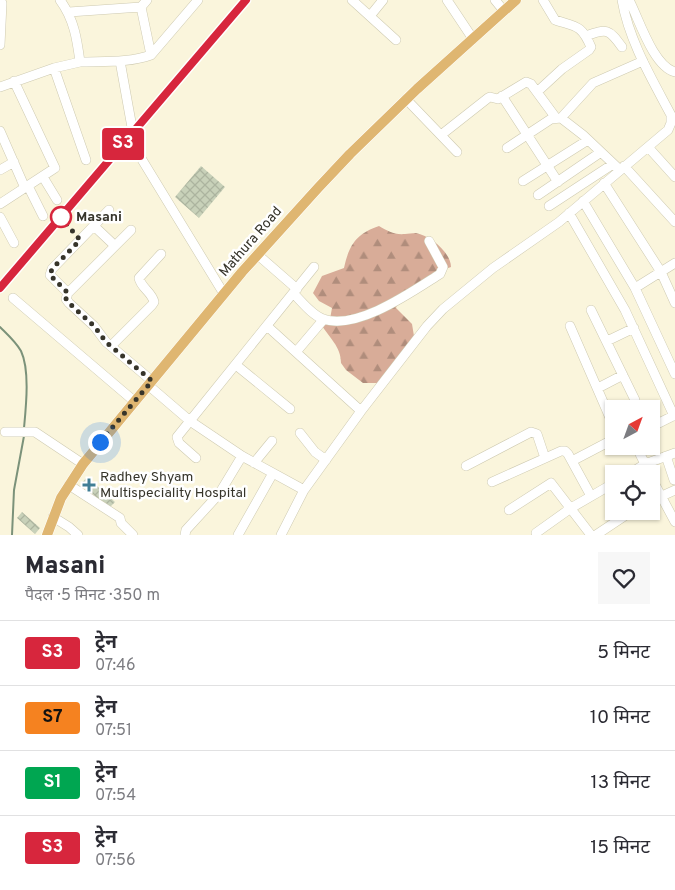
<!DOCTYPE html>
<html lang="hi">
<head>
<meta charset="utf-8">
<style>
	body { margin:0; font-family:Overpass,"Noto Sans Devanagari",sans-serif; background:#f7f7f7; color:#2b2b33; height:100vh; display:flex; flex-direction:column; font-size:19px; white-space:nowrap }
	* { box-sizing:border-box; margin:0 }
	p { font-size:16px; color:#7c7c81 }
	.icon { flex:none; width:28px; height:28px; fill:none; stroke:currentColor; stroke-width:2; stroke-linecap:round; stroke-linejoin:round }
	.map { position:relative; height:535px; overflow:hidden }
	.details { display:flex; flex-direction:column; background:#fff; flex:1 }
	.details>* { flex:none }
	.badge { padding:0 10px; border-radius:4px; font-size:18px; line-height:32px }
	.needle { width:32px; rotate:41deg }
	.controls { position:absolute; left:605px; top:400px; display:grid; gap:10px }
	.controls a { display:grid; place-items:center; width:55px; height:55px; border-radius:0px; background:#fff; box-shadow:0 1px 4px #0004; font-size:25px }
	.you { position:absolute; width:25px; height:25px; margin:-12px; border:4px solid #fff; border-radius:50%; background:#1a73e8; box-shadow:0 0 0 8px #1a73e833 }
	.map>.badge { position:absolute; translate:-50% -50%; box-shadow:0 0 0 2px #fff }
	.round { display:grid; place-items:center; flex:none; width:52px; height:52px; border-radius:0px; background:#f7f7f7 }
	.overview { display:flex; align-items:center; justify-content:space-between; height:85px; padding:0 25px }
	h1 { font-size:24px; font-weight:800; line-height:38px }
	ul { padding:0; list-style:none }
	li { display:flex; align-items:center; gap:15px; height:65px; padding:0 25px; border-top:1px solid #e1e1e2 }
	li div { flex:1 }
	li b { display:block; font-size:19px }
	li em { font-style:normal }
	li .badge { min-width:55px; font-weight:700; text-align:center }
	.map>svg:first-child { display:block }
</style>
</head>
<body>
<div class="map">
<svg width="675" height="535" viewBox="0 0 675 535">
	<defs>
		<pattern id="forest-firs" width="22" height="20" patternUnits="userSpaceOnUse" patternTransform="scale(1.25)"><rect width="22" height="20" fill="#d8ac98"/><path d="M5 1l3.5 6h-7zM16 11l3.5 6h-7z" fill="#b08d7c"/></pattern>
		<pattern id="building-cross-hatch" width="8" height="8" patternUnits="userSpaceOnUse" patternTransform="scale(1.25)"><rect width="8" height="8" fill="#c8d1b9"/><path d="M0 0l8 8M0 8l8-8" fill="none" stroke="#acb49f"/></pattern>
	</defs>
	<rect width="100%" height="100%" fill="#faf5dc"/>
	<!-- forest -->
	<path fill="url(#forest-firs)" d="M379 226C388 231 394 235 405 234 408 234 412 233 416 233 431 236 451 253 451 267L434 273 409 289 400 296 396 308 412 324 414 336 378 383H363L346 370 341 363C341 346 329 338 321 324L330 319 332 308 319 301 313 293 322 276 344 268C349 245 356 234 379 226Z"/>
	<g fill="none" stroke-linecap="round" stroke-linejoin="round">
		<!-- stream -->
		<path stroke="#7b927a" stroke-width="2" d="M0 327C7 334 16 342 21 351 30 370 26 407 24 428
			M12 535 14 490 24 436"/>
	</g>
	<!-- building -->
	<path fill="url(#building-cross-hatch)" d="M201 166 225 187 199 218 175 197Z
		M87 477 115 502 109 508 81 484Z
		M22 512 40 528 35 534 17 518Z"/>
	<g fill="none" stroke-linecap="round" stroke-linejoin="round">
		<!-- minor casing -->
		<g stroke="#cecab1" stroke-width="10">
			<path id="minor" d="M60 0C74 19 77 39 80 62 103 61 129 63 151 55L198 0
				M147 0 141 7 151 55
				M352 0 396 40
				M447 0 473 39
				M495 0 504 11
				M629 0C639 19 653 66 675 72
				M69 12 141 7
				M370 16 383 0
				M586 36C607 28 609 29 622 47
				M0 45 2 3
				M120 61 133 133 141 158 224 294
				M54 68 86 160
				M0 87 54 68 80 62
				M537 92 562 69 589 50 591 47C581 24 576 27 555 20L543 0
				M502 96 558 182
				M406 99 457 152
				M561 118 593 83 643 61
				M0 131 25 188
				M441 135 488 98 490 97 498 99 526 82 531 84 556 118
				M648 147 675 177
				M507 148 551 119 561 118 583 135 620 170
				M624 166 675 222
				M0 170 14 162
				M43 177 57 200
				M523 181 588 140
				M604 183 661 272 675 303
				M28 186 43 216
				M538 195 601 152
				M583 201 635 288 675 374
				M0 204 55 168 14 81
				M549 206 613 164
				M109 210 52 269 50 275 68 293 66 299 69 303 94 326 106 342 152 381
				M569 213 625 310 674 416
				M0 217 14 243
				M94 226 112 243 114 247
				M258 255 297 289
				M635 288 675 263
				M68 293 131 230
				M294 294C302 302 312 315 323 319 357 331 413 291 440 274L443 267 429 241
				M13 298 134 401
				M591 310 635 400
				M267 326 361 411
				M570 326 614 427
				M607 341 634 328
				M111 346 152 305 154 302C152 292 141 288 139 278L161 254
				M296 352 324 319
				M236 365 290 409
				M148 385 190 421 242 456 304 490 361 411 427 326 443 309 493 268 559 222 668 130 671 123V115C652 79 629 41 622 0
				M598 388 623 375
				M651 427 675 415
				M5 432H35L83 464
				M300 433 315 452 326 460
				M636 446 650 474
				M666 456 674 480
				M196 458 179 443 177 437 314 267
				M572 461 614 439
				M254 463 272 441
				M466 466 531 432 537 434 545 458
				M629 474 645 464 675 453
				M651 477 675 522
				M492 482 561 451H565L568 454 591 496
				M69 485 120 518 121 523 133 535
				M651 501 675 490
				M509 510 551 483 591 535
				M53 517 69 527 78 535
				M536 533 571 508 614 483
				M185 535 186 530 219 494 242 456
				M238 535 273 473
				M281 535 304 490
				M596 535 632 511"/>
		</g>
		<!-- major casing -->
		<g stroke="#fff" stroke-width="11">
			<path id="major" d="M47 535 61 498 83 464 242 272 318 188 350 154 417 89 516 0"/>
		</g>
		<!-- minor -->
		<use href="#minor" stroke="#fff" stroke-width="9"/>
		<!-- major -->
		<use href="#major" stroke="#dfb671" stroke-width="10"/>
		<!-- rail -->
		<path stroke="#636153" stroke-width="2" stroke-dasharray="8 4" stroke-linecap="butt" d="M0 288 246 0"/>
	</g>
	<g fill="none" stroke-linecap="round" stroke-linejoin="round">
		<!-- line casing -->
		<g stroke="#fff" stroke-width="11">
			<path id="line" d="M0 288 246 0"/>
		</g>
		<!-- line -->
		<use href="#line" stroke="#d7263d" stroke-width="8"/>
		<!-- walk -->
		<path stroke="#36342a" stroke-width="5" stroke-dasharray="0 9" d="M61 217 80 240 52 269 50 275 68 293 66 299 69 303 94 326 106 342 152 381 100 442"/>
	</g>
	<!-- markers -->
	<circle fill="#fff" stroke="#d7263d" stroke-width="2.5" cx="61" cy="217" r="10"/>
	<path fill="#417e95" stroke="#fff" stroke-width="2" d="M86.5 477.5h5v5h5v5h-5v5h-5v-5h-5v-5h5z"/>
	<g text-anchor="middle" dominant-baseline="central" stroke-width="5" stroke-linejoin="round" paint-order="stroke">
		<!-- stop labels -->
		<g font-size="14" font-weight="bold" fill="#36342a" stroke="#fff" text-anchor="start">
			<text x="76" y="217">Masani</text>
		</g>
		<!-- street labels -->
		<g font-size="14" fill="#36342a" stroke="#fff">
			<text transform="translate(251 242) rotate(-49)">Mathura Road</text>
		</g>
		<!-- poi labels -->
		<g font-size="14" fill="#36342a" stroke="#fff" text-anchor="start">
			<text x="100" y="477">Radhey Shyam<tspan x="100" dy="16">Multispeciality Hospital</tspan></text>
		</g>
	</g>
</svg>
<div class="controls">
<a><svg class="needle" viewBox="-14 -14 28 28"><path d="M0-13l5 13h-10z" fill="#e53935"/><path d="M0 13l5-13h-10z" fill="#7c7c81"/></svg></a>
<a><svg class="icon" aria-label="locate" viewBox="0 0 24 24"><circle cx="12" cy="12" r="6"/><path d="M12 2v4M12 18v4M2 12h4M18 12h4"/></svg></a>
</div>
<div class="you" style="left:100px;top:442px"></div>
<b class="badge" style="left:123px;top:144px;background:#d7263d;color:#fff">S3</b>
</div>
<section class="details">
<div class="overview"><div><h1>Masani</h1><p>पैदल · 5 मिनट · 350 m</p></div><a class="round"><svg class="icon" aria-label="heart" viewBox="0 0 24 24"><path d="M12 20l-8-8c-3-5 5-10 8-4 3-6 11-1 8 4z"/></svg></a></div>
<ul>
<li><span class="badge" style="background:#d7263d;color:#fff">S3</span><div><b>ट्रेन</b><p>07:46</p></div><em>5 मिनट</em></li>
<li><span class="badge" style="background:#f58220;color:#111">S7</span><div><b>ट्रेन</b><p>07:51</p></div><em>10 मिनट</em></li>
<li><span class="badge" style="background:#00a651;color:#fff">S1</span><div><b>ट्रेन</b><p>07:54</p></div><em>13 मिनट</em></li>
<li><span class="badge" style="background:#d7263d;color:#fff">S3</span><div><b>ट्रेन</b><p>07:56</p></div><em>15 मिनट</em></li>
</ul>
</section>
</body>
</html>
